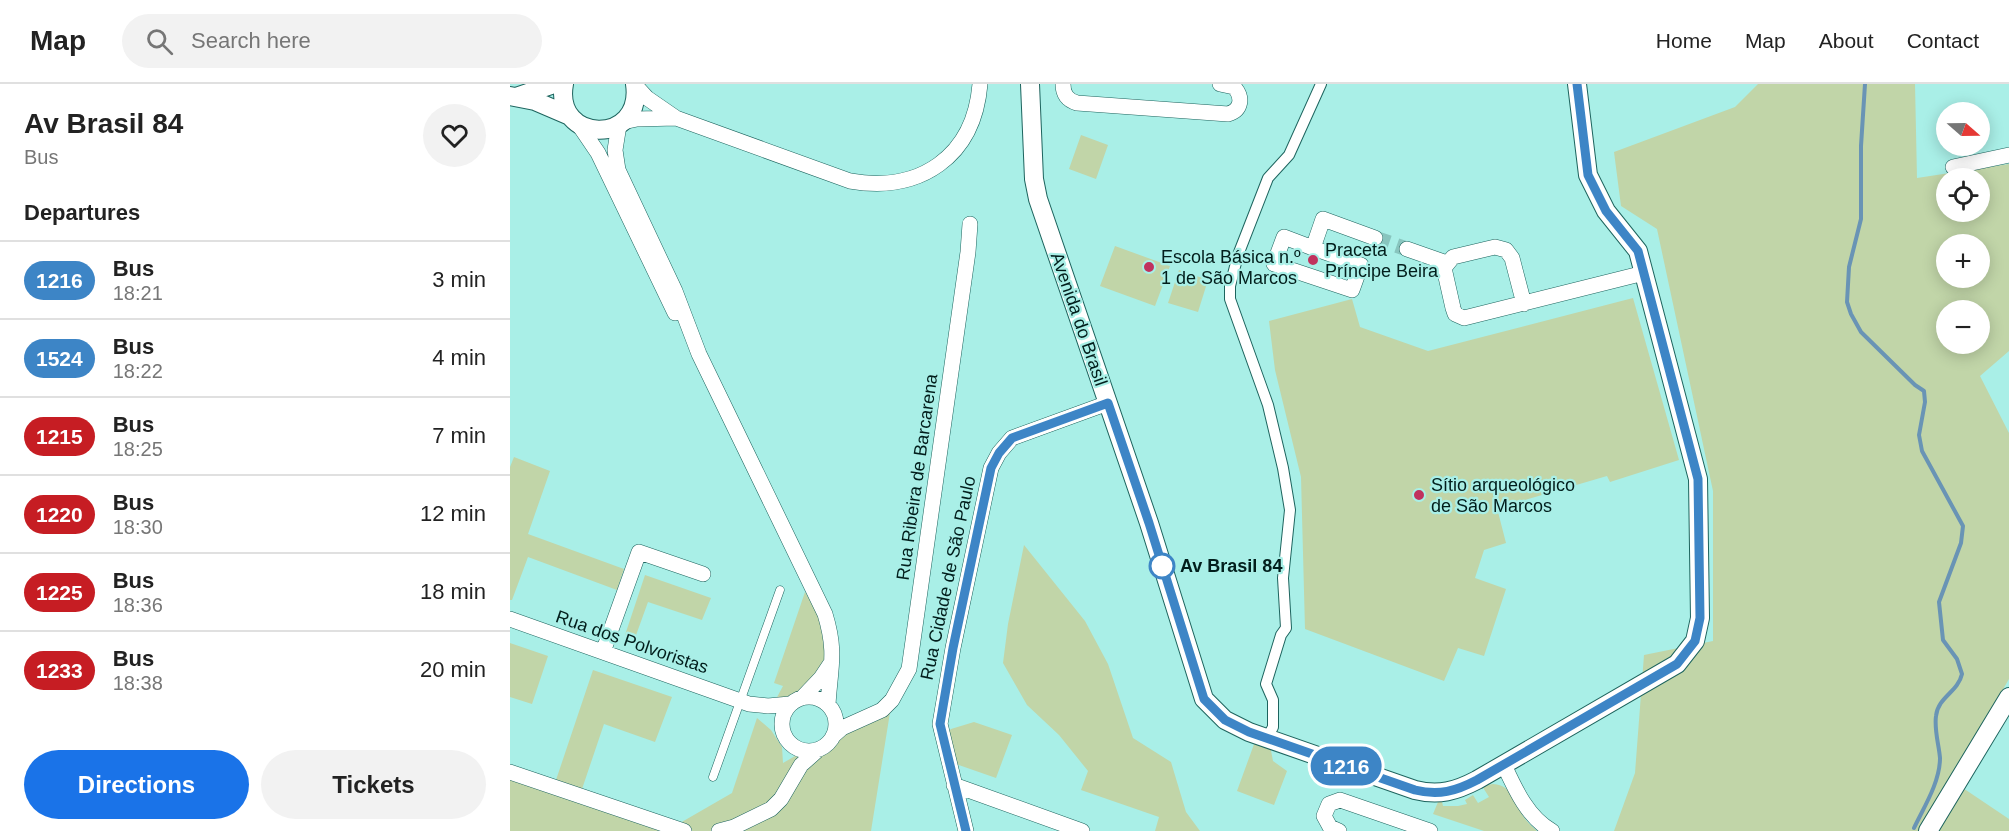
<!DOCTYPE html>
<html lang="en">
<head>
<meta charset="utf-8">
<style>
	body { margin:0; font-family:Helvetica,sans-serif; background:#f2f2f2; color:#222; height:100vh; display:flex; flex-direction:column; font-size:22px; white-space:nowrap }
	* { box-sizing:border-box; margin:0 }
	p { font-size:20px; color:#767676 }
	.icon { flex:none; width:33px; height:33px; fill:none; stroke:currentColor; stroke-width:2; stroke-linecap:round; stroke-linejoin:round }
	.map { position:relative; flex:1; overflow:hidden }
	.side { display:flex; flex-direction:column; background:#fff; width:510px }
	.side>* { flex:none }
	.badge { padding:0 12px; border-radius:20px; font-size:21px; line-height:39px }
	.needle { width:39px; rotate:110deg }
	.buttons { position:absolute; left:1426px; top:18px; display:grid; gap:12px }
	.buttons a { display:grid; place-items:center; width:54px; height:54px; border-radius:50%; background:#fff; box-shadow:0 3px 15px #0003; font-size:30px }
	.map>.badge { position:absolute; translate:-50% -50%; box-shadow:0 0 0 3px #fff }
	h2 { padding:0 24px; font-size:22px; line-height:54px }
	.round { display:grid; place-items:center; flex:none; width:63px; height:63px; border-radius:32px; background:#f2f2f2 }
	.headline { display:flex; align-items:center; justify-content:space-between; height:102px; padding:0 24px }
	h1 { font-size:28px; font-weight:700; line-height:45px }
	.action { display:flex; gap:12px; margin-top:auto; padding:12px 24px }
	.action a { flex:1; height:69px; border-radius:36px; background:#1a73e8; color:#fff; font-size:24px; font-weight:700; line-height:69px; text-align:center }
	.action a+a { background:#f2f2f2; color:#222 }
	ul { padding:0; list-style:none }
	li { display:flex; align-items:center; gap:18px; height:78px; padding:0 24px; border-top:2px solid #e0e0e0 }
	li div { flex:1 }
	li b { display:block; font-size:22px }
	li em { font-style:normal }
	li .badge { min-width:66px; font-weight:700; text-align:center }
	header { display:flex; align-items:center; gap:36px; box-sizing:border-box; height:84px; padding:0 30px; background:#fff; border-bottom:2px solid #e0e0e0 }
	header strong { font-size:28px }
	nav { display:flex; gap:33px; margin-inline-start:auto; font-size:21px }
	.search { width:420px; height:54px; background:#f2f2f2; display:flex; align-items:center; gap:15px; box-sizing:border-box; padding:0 21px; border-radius:33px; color:#767676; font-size:22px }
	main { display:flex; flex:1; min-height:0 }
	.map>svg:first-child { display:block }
</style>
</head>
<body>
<header>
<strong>Map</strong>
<div class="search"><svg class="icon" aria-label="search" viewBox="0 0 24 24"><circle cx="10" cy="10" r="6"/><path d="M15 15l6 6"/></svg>Search here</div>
<nav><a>Home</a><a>Map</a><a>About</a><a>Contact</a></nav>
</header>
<main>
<section class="side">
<div class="headline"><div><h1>Av Brasil 84</h1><p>Bus</p></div><a class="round"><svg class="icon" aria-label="heart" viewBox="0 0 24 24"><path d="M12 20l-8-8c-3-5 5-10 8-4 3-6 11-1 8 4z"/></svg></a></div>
<h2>Departures</h2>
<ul>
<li><span class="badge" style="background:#3d85c6;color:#fff">1216</span><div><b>Bus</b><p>18:21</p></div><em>3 min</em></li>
<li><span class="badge" style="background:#3d85c6;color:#fff">1524</span><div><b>Bus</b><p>18:22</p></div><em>4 min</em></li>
<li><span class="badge" style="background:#c61d23;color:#fff">1215</span><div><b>Bus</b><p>18:25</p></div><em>7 min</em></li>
<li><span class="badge" style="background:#c61d23;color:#fff">1220</span><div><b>Bus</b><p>18:30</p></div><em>12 min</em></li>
<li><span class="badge" style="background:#c61d23;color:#fff">1225</span><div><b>Bus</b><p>18:36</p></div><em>18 min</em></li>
<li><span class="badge" style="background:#c61d23;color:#fff">1233</span><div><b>Bus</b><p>18:38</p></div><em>20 min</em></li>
</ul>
<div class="action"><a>Directions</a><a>Tickets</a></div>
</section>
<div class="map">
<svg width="1499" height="747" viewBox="0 0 1499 747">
	<rect width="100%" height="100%" fill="#a9efe7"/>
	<!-- green -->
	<path fill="#c1d5a8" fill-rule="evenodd" d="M1248 0H1405L1407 94 1499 80V267L1470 292 1499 349V595L1441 696 1499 735V747H1104L1125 689 1134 571 1203 557V407L1147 145 1111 122 1104 68 1225 23ZM1437 94H1470V128H1437ZM1437 160H1470V194H1437ZM1437 226H1470V260H1437Z
		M571 51 598 61 586 95 559 85Z
		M605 162 660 182 645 222 590 202Z
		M669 186 698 196 688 228 658 219Z
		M1123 214 1169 376 1100 398 1097 392 987 424 996 459 974 466 965 494 996 505 974 572 948 564 934 597 795 545 791 393 765 286 759 237 842 215 850 243 918 267Z
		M4 373 40 387 18 450 114 485 107 506 18 473 2 516H0V383Z
		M514 461 575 537 598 580 623 654 661 678 676 728 690 747H645L649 733 571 706 578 687 549 651 517 621 493 579 498 540Z
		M135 491 201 514 192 536 138 518 125 554 115 551Z
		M295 508 314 542 319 570 310 588 288 609 265 617 273 602 264 599Z
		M0 559 38 572 22 620 0 613Z
		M83 586 162 613 145 658 94 640 71 708 170 739 222 709 247 634 261 646 272 663 273 679 382 616 361 747H0V686L45 699Z
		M464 638 502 651 486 694 443 679 436 650 441 645Z
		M747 652 759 656 763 677 777 687 764 721 727 707Z
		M983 700C1004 701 1005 722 1016 736 1019 740 1024 744 1027 747H974L923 730 928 718H932L933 722H948L957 720 955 716 963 711 968 719 979 713 972 702Z"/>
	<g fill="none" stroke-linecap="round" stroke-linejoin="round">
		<!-- stream -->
		<path stroke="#6994b5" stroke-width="4" d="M1355 0 1351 62V135L1339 183 1337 218 1341 230 1351 248 1405 301 1414 307 1415 318 1409 351 1412 367 1453 442 1451 459 1429 518 1433 556 1447 575 1452 590C1448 608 1428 613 1426 632 1424 646 1429 661 1430 674 1430 698 1414 723 1404 744"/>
		<!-- minor-tunnel -->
		<path stroke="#88c5be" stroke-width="15" stroke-dasharray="15 8" stroke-linecap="butt" d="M865 154 897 165"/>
		<!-- service casing -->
		<g stroke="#1d645e" stroke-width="9">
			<path id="service" d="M203 693 270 506"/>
		</g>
		<!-- pedestrian casing -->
		<g stroke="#1d645e" stroke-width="12">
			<path id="pedestrian" d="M757 654 763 643V616L756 600 771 551 776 544 773 494 780 426 773 384 758 321 720 215V202L728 171 758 94 779 71 811 0"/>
		</g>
		<!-- minor casing -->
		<g stroke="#1d645e" stroke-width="16">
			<path id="minor" d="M553 0C553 10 557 16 567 19L718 30C732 26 733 13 724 3L710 0
				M125 1 137 14 166 34 340 97C410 109 464 73 470 0
				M113 38 127 35 166 34
				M69 41 88 69 165 229
				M109 41 105 66 108 86 165 207 189 270 315 530C327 569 320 584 318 621
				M1443 83 1499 71
				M803 164 851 181 842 206 764 180 774 153 803 164 813 135 865 154
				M897 165 937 179
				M1014 220 1002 174 996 166 985 163 943 173 934 184 943 224 945 230 954 234 1134 189
				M0 535 239 620 258 622 280 620
				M93 568 129 468 193 490
				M272 640a27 27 0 1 1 54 0a27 27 0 1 1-54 0Z
				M292 614 311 594 321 579
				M324 651 332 644 372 626 382 616 399 585 458 168 460 140
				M994 681C1005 705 1018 734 1042 747
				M0 688 174 747
				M444 701 572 747
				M209 747 224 743 261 725 271 715 291 681 309 665
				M456 747 430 640 443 564 481 384 489 369 502 354 598 319
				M829 747 820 743 814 732 819 720 830 716 920 747"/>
		</g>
		<!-- tertiary casing -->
		<g stroke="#1d645e" stroke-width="20">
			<path id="tertiary" d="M54 0C43 60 134 62 125 0
				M520 0 524 95 528 115 639 439 694 615 715 636 739 648 905 706C929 712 946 707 967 696L1167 580 1185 557 1190 534 1188 395 1128 167 1096 127 1078 91 1067 0
				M0 12 25 17 60 32
				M6 13 44 0
				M1418 747 1499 613"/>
		</g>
		<!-- service -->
		<use href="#service" stroke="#fff" stroke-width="8"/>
		<!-- pedestrian -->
		<use href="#pedestrian" stroke="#fff" stroke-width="10"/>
		<!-- minor -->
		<use href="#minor" stroke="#fff" stroke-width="15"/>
		<!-- tertiary -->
		<use href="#tertiary" stroke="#fff" stroke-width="18"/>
	</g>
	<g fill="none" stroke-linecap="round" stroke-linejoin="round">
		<!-- line casing -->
		<g stroke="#fff" stroke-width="14">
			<path id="line" d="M456 747 430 640 443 564 481 384 489 369 502 354 598 319 639 439 694 615 715 636 739 648 905 706C929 712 946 707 967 696L1167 580 1185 557 1190 534 1188 395 1128 167 1096 127 1078 91 1067 0"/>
		</g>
		<!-- line -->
		<use href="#line" stroke="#3d85c6" stroke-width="9"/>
	</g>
	<!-- markers -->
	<g fill="#c0325e" stroke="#a9efe7" stroke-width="2">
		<circle cx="803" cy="176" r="6"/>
		<circle cx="639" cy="183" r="6"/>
		<circle cx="909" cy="411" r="6"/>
	</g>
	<circle fill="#fff" stroke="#3d85c6" stroke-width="3" cx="652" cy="482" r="12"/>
	<g text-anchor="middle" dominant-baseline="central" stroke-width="4.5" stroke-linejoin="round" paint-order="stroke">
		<!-- poi labels -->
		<g font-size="18" fill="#021e1c" stroke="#a9efe7" text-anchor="start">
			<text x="815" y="166">Praceta<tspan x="815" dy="21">Príncipe Beira</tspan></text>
			<text x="651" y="173">Escola Básica n.º<tspan x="651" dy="21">1 de São Marcos</tspan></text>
			<text x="921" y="401">Sítio arqueológico<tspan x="921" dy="21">de São Marcos</tspan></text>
		</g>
		<!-- street labels -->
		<g font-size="18" fill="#021e1c" stroke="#a9efe7">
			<text transform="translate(569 235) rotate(71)">Avenida do Brasil</text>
			<text transform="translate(407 393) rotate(-82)">Rua Ribeira de Barcarena</text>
			<text transform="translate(438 494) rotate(-78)">Rua Cidade de São Paulo</text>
			<text transform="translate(122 558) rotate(19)">Rua dos Polvoristas</text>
		</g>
		<!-- stop labels -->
		<g font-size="18" font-weight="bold" fill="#021e1c" stroke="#a9efe7" text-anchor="start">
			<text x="670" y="482">Av Brasil 84</text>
		</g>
	</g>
</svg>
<div class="buttons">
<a><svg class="needle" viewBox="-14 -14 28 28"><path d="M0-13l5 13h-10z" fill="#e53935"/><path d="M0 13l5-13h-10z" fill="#767676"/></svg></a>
<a><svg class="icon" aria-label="locate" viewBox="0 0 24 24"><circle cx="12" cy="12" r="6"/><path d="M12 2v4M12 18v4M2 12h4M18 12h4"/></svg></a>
<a>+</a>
<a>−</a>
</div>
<b class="badge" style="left:836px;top:682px;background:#3d85c6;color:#fff">1216</b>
</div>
</main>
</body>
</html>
